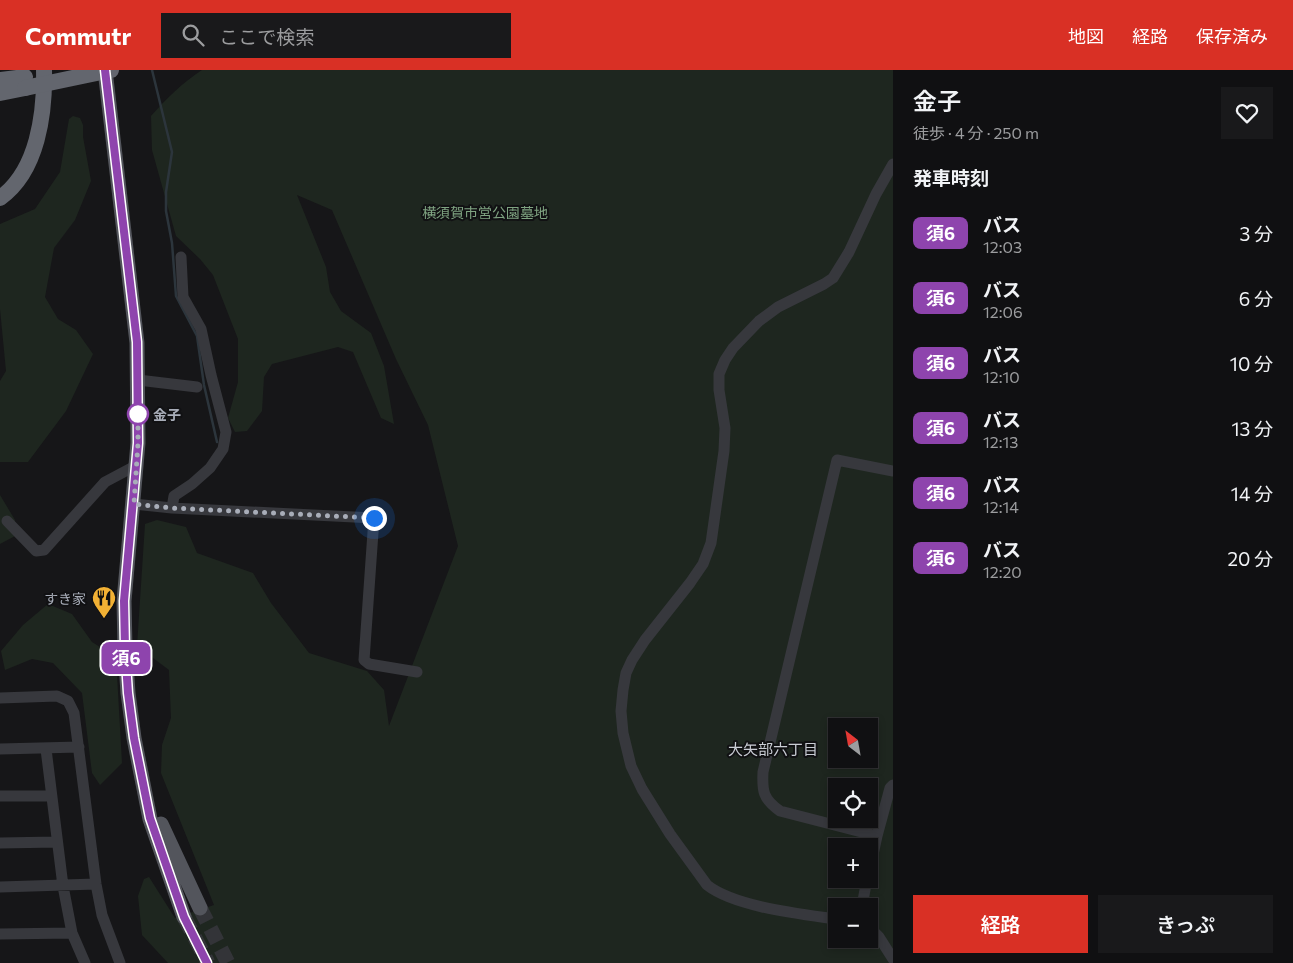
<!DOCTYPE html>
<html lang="ja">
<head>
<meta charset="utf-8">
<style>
	body { margin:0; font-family:Commissioner,"Noto Sans JP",sans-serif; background:#19191b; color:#f1f3f6; height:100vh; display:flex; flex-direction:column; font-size:19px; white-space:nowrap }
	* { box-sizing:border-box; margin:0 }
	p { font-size:16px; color:#9c9d9f }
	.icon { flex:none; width:28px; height:28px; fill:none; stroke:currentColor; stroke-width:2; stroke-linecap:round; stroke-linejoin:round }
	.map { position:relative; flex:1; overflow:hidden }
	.side { display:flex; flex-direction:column; background:#101012; width:400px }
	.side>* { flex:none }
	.badge { padding:0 10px; border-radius:8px; font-size:18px; line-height:32px }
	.needle { width:32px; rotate:329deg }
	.fabs { position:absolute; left:828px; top:648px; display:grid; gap:10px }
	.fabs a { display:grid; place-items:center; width:50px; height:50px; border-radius:0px; background:#101012; box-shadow:0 2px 8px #0003,0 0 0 1px #303032; font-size:25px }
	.you { position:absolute; width:25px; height:25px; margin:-12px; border:4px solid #fff; border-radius:50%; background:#1a73e8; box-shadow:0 0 0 8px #1a73e833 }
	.map>.badge { position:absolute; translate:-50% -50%; box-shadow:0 0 0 2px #fff }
	h2 { padding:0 20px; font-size:19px; line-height:45px }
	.round { display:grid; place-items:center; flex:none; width:52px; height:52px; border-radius:0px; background:#19191b }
	.summary { display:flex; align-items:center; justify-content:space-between; height:85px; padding:0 20px }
	h1 { font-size:24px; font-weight:600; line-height:38px }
	.button { display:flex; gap:10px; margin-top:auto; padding:10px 20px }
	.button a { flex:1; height:58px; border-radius:0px; background:#d93025; color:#fff; font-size:20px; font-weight:600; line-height:58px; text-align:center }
	.button a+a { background:#19191b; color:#f1f3f6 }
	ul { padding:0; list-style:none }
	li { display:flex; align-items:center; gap:15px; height:65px; padding:0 20px }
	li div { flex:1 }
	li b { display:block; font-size:19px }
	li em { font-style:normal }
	li .badge { min-width:55px; font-weight:700; text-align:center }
	header { display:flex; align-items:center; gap:30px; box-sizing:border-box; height:70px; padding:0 25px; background:#d93025; color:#fff }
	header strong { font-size:24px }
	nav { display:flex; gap:28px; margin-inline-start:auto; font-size:18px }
	.search { width:350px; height:45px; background:#19191b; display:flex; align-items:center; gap:12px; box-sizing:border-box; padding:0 18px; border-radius:0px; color:#9c9d9f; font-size:19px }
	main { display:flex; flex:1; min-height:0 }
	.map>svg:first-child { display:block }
</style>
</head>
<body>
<header>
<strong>Commutr</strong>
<div class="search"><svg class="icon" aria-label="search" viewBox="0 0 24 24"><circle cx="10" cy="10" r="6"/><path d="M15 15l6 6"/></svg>ここで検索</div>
<nav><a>地図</a><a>経路</a><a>保存済み</a></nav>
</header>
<main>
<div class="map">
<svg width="893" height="893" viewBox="0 0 893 893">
	<rect width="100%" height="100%" fill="#161618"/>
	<!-- green -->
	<path fill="#1e261f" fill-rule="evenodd" d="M202 0H893V893H168L142 865 138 826 144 809 149 807 175 848 214 835 161 703 162 675 171 648 169 600 137 576 145 454 157 450 186 457 197 483 253 503 271 533 309 583 367 601 384 620 389 656 458 476 428 355 396 289 332 140 297 125 326 197 330 222 341 241 371 263 384 296 394 354 381 348 353 282 338 277 272 294 264 307 262 341 247 361 235 362 228 348 238 312V269L213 205 200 189 176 166 152 80 151 46C167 28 182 13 202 0ZM836 656H869V689H836ZM836 716H869V749H836ZM836 776H869V809H836ZM836 836H869V869H836Z
		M73 46 80 48 83 55V67L91 111 75 150 54 178 45 227 58 249 76 260 93 284 66 341 28 392H0V311L6 301 0 239V154L35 139 60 102 69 49Z
		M0 425 15 450V466L0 474Z
		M48 534 72 544 92 572 116 587 122 693 100 715 92 703 82 623 53 593 32 589 5 600 1 581 23 555Z"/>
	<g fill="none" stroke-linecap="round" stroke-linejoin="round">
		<!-- stream -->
		<path stroke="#2c353c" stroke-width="2.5" d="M152 0 172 82 166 122V141L172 173 176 226 197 266 204 315 217 372"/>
		<!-- major-tunnel -->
		<path stroke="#333438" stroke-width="15" stroke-dasharray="15 8" stroke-linecap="butt" d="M200 838 228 893
			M184 847 208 893"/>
		<!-- minor -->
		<path stroke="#37383d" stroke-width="11" d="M138 310 197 317
			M893 401 837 390 763 702C762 721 763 729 780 741L877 766 890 718 893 715
			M134 434 172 438 374 448 364 590 369 594 417 602
			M172 438 174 426 192 414 210 398 223 379 226 362 211 305 201 259 183 227 181 187
			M7 451 36 481 44 480 105 412 137 395
			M0 628 57 626 68 631 74 643 96 814 102 845 120 893
			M0 679 79 677
			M46 679 63 816 72 863 85 893
			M0 726H51
			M0 773 57 772
			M869 803 877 766
			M0 817 96 814
			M862 836 867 809
			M836 849C801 844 735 837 707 815L670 764 642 719 631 696 623 663 621 641 623 620 626 603 632 590 645 570 690 513 703 494 711 473 724 381 725 358 719 320V304L725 290 733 278 759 251 778 237 824 214 833 208 849 182 876 124 893 94
			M869 857 879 867 893 889
			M0 864 72 863"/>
		<!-- major -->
		<path stroke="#53555c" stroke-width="15" d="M105 0 137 273 138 373 124 531 125 578 128 623 134 668 150 749 184 847
			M161 754 200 838"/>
		<!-- highway -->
		<path stroke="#63666e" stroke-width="16" d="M0 10 25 7
			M0 23 25 18
			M0 128C38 101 45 43 44 0"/>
		<!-- highway-bridge -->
		<path stroke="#63666e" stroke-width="16" d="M25 18 111 0"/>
	</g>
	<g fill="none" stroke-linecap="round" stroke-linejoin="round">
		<!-- line casing -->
		<g stroke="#fff" stroke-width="11">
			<path id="line" d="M105 0 137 272 138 373 124 531 125 578 128 623 134 668 150 748 184 847 207 893"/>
		</g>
		<!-- line -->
		<use href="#line" stroke="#8e44ad" stroke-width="8"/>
		<!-- walk -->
		<path stroke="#a8adb8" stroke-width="5" stroke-dasharray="0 9" d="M138 344V342V373L134 434 172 438 374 448"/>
	</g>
	<!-- icons -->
	<defs>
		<g id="restaurant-pin" transform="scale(1.25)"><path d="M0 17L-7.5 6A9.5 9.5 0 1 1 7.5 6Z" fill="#f2b134" stroke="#111113"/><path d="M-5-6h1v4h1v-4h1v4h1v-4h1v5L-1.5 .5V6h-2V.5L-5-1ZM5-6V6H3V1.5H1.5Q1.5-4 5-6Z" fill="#111"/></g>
	</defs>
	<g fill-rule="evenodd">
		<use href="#restaurant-pin" x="104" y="528"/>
	</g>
	<!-- markers -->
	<circle fill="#fff" stroke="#8e44ad" stroke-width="2.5" cx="138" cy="344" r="10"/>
	<g text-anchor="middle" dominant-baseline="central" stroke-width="4" stroke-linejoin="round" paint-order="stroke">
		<!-- park labels -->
		<g font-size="14" fill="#7fa381" stroke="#111113">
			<text x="485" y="142">横須賀市営公園墓地</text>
		</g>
		<!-- stop labels -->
		<g font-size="14" font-weight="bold" fill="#a8adb8" stroke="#111113" text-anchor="start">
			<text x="153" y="344">金子</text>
		</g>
		<!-- poi labels -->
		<g font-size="14" fill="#a8adb8" stroke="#111113" text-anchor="end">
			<text x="86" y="528">すき家</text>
		</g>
		<!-- neighbourhood labels -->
		<g font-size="15" fill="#c9ccd4" stroke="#111113">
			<text x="773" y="679">大矢部六丁目</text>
		</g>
	</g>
</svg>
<div class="fabs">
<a><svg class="needle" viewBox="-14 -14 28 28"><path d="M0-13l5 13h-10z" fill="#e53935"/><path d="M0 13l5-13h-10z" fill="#9c9d9f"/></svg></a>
<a><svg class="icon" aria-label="locate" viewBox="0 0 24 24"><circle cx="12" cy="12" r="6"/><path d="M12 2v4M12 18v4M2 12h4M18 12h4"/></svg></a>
<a>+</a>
<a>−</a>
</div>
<div class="you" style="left:374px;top:448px"></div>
<b class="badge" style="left:126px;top:588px;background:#8e44ad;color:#fff">須6</b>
</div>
<section class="side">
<div class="summary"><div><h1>金子</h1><p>徒歩 · 4 分 · 250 m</p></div><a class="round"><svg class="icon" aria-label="heart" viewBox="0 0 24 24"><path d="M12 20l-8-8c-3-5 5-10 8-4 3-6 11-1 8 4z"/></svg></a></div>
<h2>発車時刻</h2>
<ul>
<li><span class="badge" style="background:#8e44ad;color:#fff">須6</span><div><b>バス</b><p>12:03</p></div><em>3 分</em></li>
<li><span class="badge" style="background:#8e44ad;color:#fff">須6</span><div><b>バス</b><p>12:06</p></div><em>6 分</em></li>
<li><span class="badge" style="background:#8e44ad;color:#fff">須6</span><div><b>バス</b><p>12:10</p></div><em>10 分</em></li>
<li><span class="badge" style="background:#8e44ad;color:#fff">須6</span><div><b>バス</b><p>12:13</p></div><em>13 分</em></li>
<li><span class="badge" style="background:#8e44ad;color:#fff">須6</span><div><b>バス</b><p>12:14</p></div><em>14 分</em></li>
<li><span class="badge" style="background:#8e44ad;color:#fff">須6</span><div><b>バス</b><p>12:20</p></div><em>20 分</em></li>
</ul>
<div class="button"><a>経路</a><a>きっぷ</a></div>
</section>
</main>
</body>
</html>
